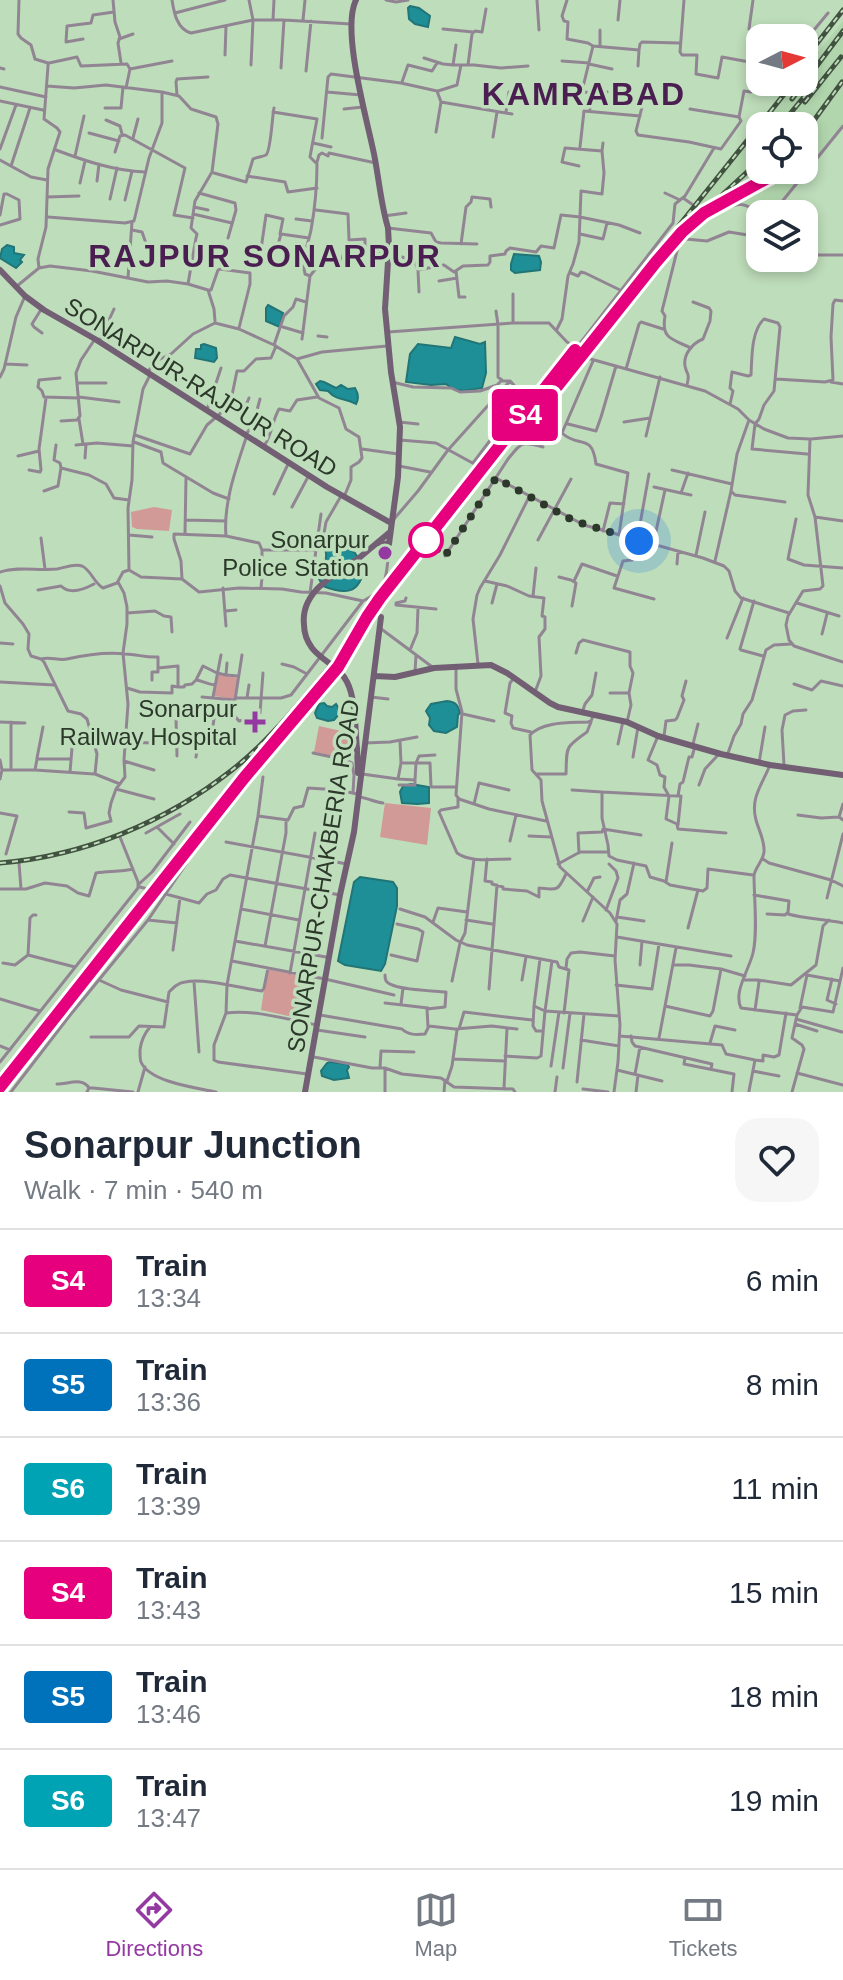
<!DOCTYPE html>
<html lang="en">
<head>
<meta charset="utf-8">
<style>
	body { margin:0; font-family:Arial,sans-serif; background:#f6f6f7; color:#1f2937; height:100vh; display:flex; flex-direction:column; font-size:30px; white-space:nowrap }
	* { box-sizing:border-box; margin:0 }
	p { font-size:26px; color:#747a83 }
	.icon { flex:none; width:44px; height:44px; fill:none; stroke:currentColor; stroke-width:2; stroke-linecap:round; stroke-linejoin:round }
	.map { position:relative; height:1092px; overflow:hidden }
	.side { display:flex; flex-direction:column; background:#fff; flex:1 }
	.side>* { flex:none }
	.badge { padding:0 16px; border-radius:6px; font-size:28px; line-height:52px }
	.needle { width:52px; rotate:84deg }
	.controls { position:absolute; left:746px; top:24px; display:grid; gap:16px }
	.controls a { display:grid; place-items:center; width:72px; height:72px; border-radius:16px; background:#fff; box-shadow:0 4px 12px #0003; font-size:40px }
	.you { position:absolute; width:40px; height:40px; margin:-20px; border:6px solid #fff; border-radius:50%; background:#1a73e8; box-shadow:0 0 0 12px #1a73e833 }
	.map>.badge { position:absolute; translate:-50% -50%; box-shadow:0 0 0 4px #fff }
	.round { display:grid; place-items:center; flex:none; width:84px; height:84px; border-radius:24px; background:#f6f6f7 }
	.overview { display:flex; align-items:center; justify-content:space-between; height:136px; padding:0 24px }
	h1 { font-size:38px; font-weight:600; line-height:60px }
	ul { padding:0; list-style:none }
	li { display:flex; align-items:center; gap:24px; height:104px; padding:0 24px; border-top:2px solid #e0e1e3 }
	li div { flex:1 }
	li b { display:block; font-size:30px }
	li em { font-style:normal }
	li .badge { min-width:88px; font-weight:700; text-align:center }
	.menu { display:flex; justify-content:space-around; align-items:center; height:112px; border-top:2px solid #e0e1e3; background:#fff; font-size:22px; color:#747a83 }
	.menu a { display:grid; justify-items:center; gap:4px }
	.menu .on { color:#9438a2 }
	.map>svg:first-child { display:block }
</style>
</head>
<body>
<div class="map">
<svg width="843" height="1092" viewBox="0 0 843 1092">
	<rect width="100%" height="100%" fill="#beddba"/>
	<!-- built -->
	<path fill="#b1d6ad" fill-rule="evenodd" d="M843 21V124L770 214H763L751 205 744 203 731 204 711 214H707L697 205 795 82H804V70ZM760 126H804V170H760Z"/>
	<!-- green -->
	<path fill="#d19a97" d="M154 507 172 510 169 531 137 529 132 527 131 512Z
		M217 674 238 678 234 699 214 696Z
		M319 726 350 733 346 759 314 752Z
		M385 803 431 808 427 845 380 837Z
		M267 969 313 978 307 1016H303L302 1019 261 1010Z"/>
	<!-- water -->
	<path fill="#1e8f97" stroke="#227576" stroke-width="2" d="M410 6 419 8 430 16 428 27 415 24 409 19 408 8Z
		M7 245 14 247V253L24 255 20 260 22 262 16 268 0 258 2 249Z
		M514 254 539 256 541 262 540 270 515 273 511 270V264Z
		M268 305 283 313 280 327 266 321V308Z
		M455 337 480 344 485 342 486 373 482 388C467 390 458 394 446 384L431 385 406 382 410 354 418 344 451 348Z
		M204 344 216 348 217 358 214 362 195 358 196 349H201V345Z
		M320 381 324 382 336 388 341 385 348 389 355 388C358 393 359 399 356 404 345 397 338 402 328 391L320 390 316 384Z
		M324 541 338 543 355 553 364 568C360 594 345 595 323 586L319 579C322 571 326 565 326 557 327 550 323 546 324 541Z
		M447 701C456 702 458 705 460 713L458 715 457 727 446 733 434 731 429 725 430 718 426 711 431 704Z
		M324 703 327 706 332 707 336 704 341 712 334 720 328 721 317 718 315 713 319 704Z
		M411 784 429 787V803L417 804 402 803 400 792 403 786Z
		M360 877 393 882 397 888V906L385 964 381 971 345 965 338 961 354 882Z
		M330 1062 347 1064 349 1067 347 1070 349 1078 334 1080 322 1076 321 1071 327 1063Z"/>
	<g fill="none" stroke-linecap="round" stroke-linejoin="round">
		<!-- minor -->
		<path stroke="#928593" stroke-width="3" d="M19 0 18 34 21 38 31 45 35 59 48 63V66L44 119 57 128 60 132 48 169 46 227 38 259 39 268
			M113 0 115 22 120 37 118 43 121 63
			M172 0C174 13 177 29 191 33L253 20H284L351 24
			M249 0 253 20 251 65
			M386 0 396 2 408 0
			M537 0 539 30
			M567 0 562 16 564 21 568 22 567 39 588 43 593 46
			M684 0 680 52 682 55H697L696 74 718 78 722 57 755 63
			M175 13 225 0
			M273 20 274 0
			M303 20 305 0
			M618 20 620 0
			M443 29 473 32
			M749 29 753 0
			M600 30V46
			M789 34 800 31 811 34
			M83 39 66 42 67 26 91 23 93 15 114 12
			M119 39 133 34
			M804 42 828 13
			M639 50 640 44 642 42 679 43
			M225 55 226 26
			M424 58 443 64 453 65H474L501 68 528 66
			M562 61 589 63
			M49 63 77 57 81 66 127 64 130 69 126 88
			M589 64 612 69
			M453 65 456 45
			M468 65 472 34 475 31 482 32 486 9
			M0 68 4 69
			M281 68 284 20
			M130 69 172 61
			M306 71 311 21
			M402 82 408 65 432 71 437 63
			M47 86 74 88 106 85 162 92 179 96 191 109 216 117 218 124 212 172 195 201 191 228 197 234 196 238 188 284
			M0 87 46 97
			M564 87 598 95 607 92
			M438 91 457 85 461 65
			M582 91 593 46 639 50 638 66
			M646 91 636 131 638 135 689 142 721 149 741 121 739 117 744 91 751 92 754 89 760 48
			M327 92 361 95
			M177 95 176 82 177 79 208 77
			M0 101 43 110
			M441 102 512 114
			M105 108H121L123 87
			M344 109 363 107
			M590 109 592 93
			M690 109 739 117
			M488 110 491 94
			M273 112 317 119 310 157 317 164C317 187 315 208 311 230 308 245 301 258 305 274L310 276 302 339
			M506 112 509 92
			M106 120 120 126 122 134
			M89 133 119 141
			M493 137 497 112
			M133 138 138 119
			M322 138 328 77 331 74 401 83 437 91 441 102 436 132
			M313 143 331 147
			M580 147 584 111 640 116
			M0 149 16 105
			M56 150C85 161 115 171 145 172
			M602 151 603 143
			M115 152 120 136 125 135 185 168 174 215 193 218
			M75 156 84 116
			M0 160 31 177 47 180
			M317 162 319 155 322 153 328 156 329 153 376 163
			M11 166 30 108
			M579 166 562 162 565 148 602 151 604 173 602 194 581 191 580 217 619 225 640 233
			M214 173 246 182 253 159C257 157 262 157 266 155 271 151 272 117 274 108
			M247 176 285 182 288 192 317 188
			M97 181 99 164
			M80 183 85 161
			M199 193 235 203 236 210 228 238
			M665 193 680 200
			M47 197 79 196
			M683 198 708 215C733 208 737 196 761 214
			M110 199 117 168
			M125 200 132 171
			M194 207 208 210
			M316 210 348 214 349 240 365 239V248L414 260 418 270 419 292
			M193 214 232 223
			M772 214 843 126
			M0 215 4 194H7L19 200 20 219 0 225
			M384 216 406 213
			M48 217 125 223 134 221 149 158 162 123V92
			M296 219 312 221
			M388 228 431 233 436 242 441 243 477 244
			M132 230 142 232 147 246 165 248 193 256
			M580 234 603 239 607 223
			M279 241 281 234 309 238
			M461 244 466 207 471 202 472 197 490 199 491 207
			M260 256 266 215 283 219 280 234
			M766 258 769 260H804L811 255H843
			M341 265 343 255 366 251 365 248
			M39 268 50 266 92 271 148 282 167 281 188 284 208 290
			M418 270 444 265 454 272 463 266 488 265 490 262V256L505 254 506 251 510 248 536 252 541 246 554 248 561 215 580 217 579 242 573 264 568 276 562 319 557 329
			M456 271 459 297H465
			M571 273 578 276 581 272 585 273 620 290
			M310 276 317 267
			M128 278 132 222
			M439 281 457 278
			M17 286 39 268
			M208 290H211L218 270 220 269 250 273V284L239 328
			M208 290 214 309 215 321
			M496 311 498 325V377L503 381H510C518 388 522 398 529 407
			M513 323V294
			M283 327 303 333
			M388 332 513 323H549L567 342 576 347 587 358 705 391 738 409 749 420 764 429 788 438 810 439 808 495 815 517 823 586 820 589 803 591 788 616 786 625 789 640 794 646 843 662
			M42 333 34 327 32 324 42 308
			M318 336 327 337
			M99 342 114 309
			M274 345 284 316 293 307 296 299 306 302
			M691 348C672 339 661 339 665 316L662 311 679 243 686 239 707 241 729 232 760 237
			M297 359 319 398 339 408 346 429 359 437 362 458 359 462 351 467V480L344 497
			M5 364 27 365
			M626 369 639 324 641 322 663 329
			M147 373 156 361 171 354 193 334 215 323 239 329 274 345 297 359 322 352 387 346
			M0 377 4 369 16 317 25 296
			M60 378 39 380 38 387 42 391 44 397 78 398
			M776 379 825 382 833 380 831 337 833 304 835 300 843 301
			M392 382 413 387 451 388 460 392 480 391 497 385 502 380
			M831 382 843 384
			M78 383H106
			M687 385C690 372 687 376 685 366 683 354 693 343 703 339L710 321 711 311 709 308 693 302
			M79 397 119 402
			M730 404 733 391 730 388 732 372 748 376 751 375C752 358 751 331 764 319L778 323 780 327 774 391 764 405 759 419 755 424 752 449 807 454
			M230 405 244 410 249 398
			M207 410 221 368
			M79 419 83 444
			M749 420 737 454 731 491 735 495 785 502
			M61 421 77 420 80 416 76 373 81 360 95 339
			M399 422 418 424
			M624 422 650 418
			M568 424 596 431 601 417 616 366
			M530 430C540 433 552 438 562 433L593 361
			M562 433C579 449 592 432 596 464L628 473 619 535
			M246 434 253 425 260 399
			M135 435 190 454 207 425 230 405 237 371H244L256 359 271 358 276 346
			M247 435C237 466 223 502 226 536L259 543 262 550
			M646 436 660 377
			M811 439 843 436
			M400 440 436 443 478 466
			M134 442 161 452 163 463 213 493 229 499
			M56 445 54 460 60 463 61 468
			M76 445 97 443 133 446
			M264 446C272 435 272 421 279 409L290 411 297 400 317 397
			M362 449 398 454
			M18 456 39 451
			M85 458 86 444
			M473 463 498 430
			M399 466 430 472
			M479 467 558 372 673 223 675 204 685 196 714 148
			M29 470 40 472 41 470 39 449 46 398
			M672 470 732 484
			M496 478 584 525 703 558 724 566 729 571 735 591 741 598 789 613
			M654 487 681 493 688 473
			M44 491 58 486 61 468 89 475 106 484 114 498 129 500
			M681 493 691 495
			M274 494 289 462
			M292 507 309 475
			M815 517 843 521
			M394 519 418 491 448 450 510 381
			M796 519 788 559 804 565 843 568
			M186 520 226 521
			M603 531 610 503 624 504
			M185 534 186 478
			M129 535 152 537
			M41 538 45 569
			M318 538 323 539 326 522 341 496
			M538 540 571 479
			M637 541 649 474
			M639 541 632 560 623 561 614 588 654 599
			M653 545 665 490
			M696 555 705 512
			M445 556 508 459C522 442 521 441 543 447
			M715 561 731 491
			M251 562 260 563 263 565 261 588
			M262 563V550H313
			M677 564 678 551
			M129 570 128 508 132 480 133 442 143 389 149 377
			M0 572C19 566 37 571 57 569 64 568 74 563 82 566 91 570 94 583 103 588L117 583 123 572 129 570 141 577 182 579 199 592 239 588 282 589 301 592 326 593 363 601
			M559 577 571 580 576 583 572 606
			M182 579 181 561 174 539V534L226 536
			M485 581 507 586 529 596 544 598 542 616 545 617V629L539 637 541 676 535 692
			M574 581 582 564 617 576
			M0 586 5 603 23 624 29 634 28 649 31 656 41 659 44 662 68 711 81 714 87 719 97 754 95 774 120 784
			M223 588 226 626
			M38 590 61 586C70 595 83 590 94 584
			M310 593 321 514
			M533 596 536 568
			M406 598 405 601 396 603V605L436 609
			M492 603 497 584
			M797 603 839 616
			M225 611 236 610
			M127 613 155 611 164 616 171 617 172 632
			M380 628 431 666
			M822 634 827 614
			M727 638 743 598
			M0 643 13 644
			M740 649 754 601
			M410 650 417 633 418 608
			M741 650 763 656
			M576 653 579 643 583 640 630 652V666L633 673 629 693 631 705 627 722
			M242 655 235 700 231 709 232 713 239 721 252 718 260 713 263 673
			M41 659C50 656 58 661 67 659 85 655 106 652 125 654 137 654 146 658 158 657V668L178 666V687H184L185 685 192 684 196 680C203 681 207 684 215 685
			M227 663 226 675 238 676
			M282 664 294 667 307 674
			M478 664 473 619 477 595 480 588 500 555 529 497
			M456 667V689L462 712 456 795 459 799 489 809 546 821
			M415 672 416 655
			M513 679 510 683 505 713 512 716 511 723 513 728 531 732
			M152 680V672H158V668
			M196 680 203 666 217 673 226 675
			M0 682 54 685
			M794 684 812 690 821 681 843 686
			M127 688 140 692 172 693V686L178 687
			M610 693H629
			M202 697 235 700
			M213 697 221 655
			M371 697 388 699
			M236 698H281L291 695 363 601C390 588 386 574 389 546
			M247 698 249 685
			M583 710 585 704 592 695 596 673
			M463 714 494 721
			M150 716 176 718 177 756
			M593 716 591 721 588 722C570 723 543 721 530 735L532 770 541 780 542 801 560 867 610 913 617 924 615 960 620 1025 618 1062 614 1092
			M0 722 25 723
			M658 736 648 760 657 765 660 775 665 777 664 787 669 796 666 819 677 824 678 829 726 833
			M664 736 666 721 675 720 677 718 684 700 682 696 686 681
			M94 740 126 734
			M126 742 152 743 153 736 211 741 215 711 217 710 232 713
			M365 743 390 742 417 737
			M618 744 623 721
			M693 744 698 724
			M313 753 346 760 352 763 354 775 353 793
			M727 756 734 736 741 724 743 714 752 700 766 650 774 645 791 644
			M196 757 198 741
			M633 757 638 727
			M37 758 43 727
			M0 760 2 770 0 779
			M124 761 154 770
			M401 763H430L431 787H456
			M759 763 765 727
			M770 765C762 785 750 798 756 820 759 831 765 841 764 852 763 861 756 866 754 875 754 898 758 932 753 953 749 970 733 992 741 1008L797 1015 792 1038 802 1045 804 1049 792 1092
			M784 765 782 730 785 715 793 711 806 710
			M11 769V722
			M2 770H35L94 774
			M35 770 37 759H71
			M70 772 72 748
			M362 774 398 779 401 763 400 741
			M536 774H566C567 747 564 748 587 732L591 722
			M398 779 415 780 416 763 419 756 435 755
			M399 785H415V780
			M699 785 705 769 719 754
			M116 789 154 799
			M572 790 602 792V818L608 845 609 856 617 860 646 866 650 877 664 881 670 885 703 891 707 888 708 869 753 875
			M602 792 678 796
			M359 797C368 798 374 802 383 803
			M458 798V807L441 810 439 812 457 853C471 863 494 859 510 859
			M474 804 479 783 509 790
			M69 812 84 813 86 828 111 821 109 813 111 803 116 789 125 777 124 760 128 704 123 653 127 624V607L124 593 118 582
			M0 813 17 816 6 854
			M798 815 821 818 839 817 843 820
			M258 816 263 777
			M839 817 843 804
			M678 825 681 796H678L680 784 683 782 689 757H692L695 746
			M157 827 174 844
			M146 833 180 814
			M529 836 551 837
			M510 841 516 815
			M226 842 347 864
			M579 853 578 833 602 832 603 829 641 835
			M487 859 485 881 492 882V884L503 887V889L527 891 539 897V888C558 890 558 891 566 874
			M763 859 769 863 831 880 843 886
			M19 863 21 889
			M558 864 580 852H607
			M666 882 672 843
			M139 884 152 872 190 822
			M140 887 199 903 207 894 216 890 223 879 230 875 340 895
			M0 889H26L45 883 67 886 78 893 89 896 96 873C108 871 121 872 133 869
			M588 890 594 878 600 877
			M754 895 789 901 788 912 785 915 767 914
			M827 898 843 834
			M241 909 299 920
			M400 909 425 917 456 940 467 945 557 962 559 967 569 970 564 1013
			M606 910 618 878 616 871 609 864
			M788 914C806 919 824 919 843 923
			M36 915H33L30 918 28 955 75 967
			M617 917 644 921
			M148 920 186 864
			M466 920 492 924
			M583 921 593 897
			M616 921 620 900 627 894 634 863
			M433 922 438 908 467 912
			M688 928 698 890
			M617 937 731 956
			M235 941 326 957
			M265 946 286 833V820
			M173 950 180 898
			M391 955 417 961 423 932 418 929 397 924
			M540 959 534 1006 545 1011 619 1016
			M232 961 325 979 394 995
			M3 963 15 965 28 955
			M640 965 642 941
			M673 965H689L721 969
			M566 968 567 959 571 953 580 952 615 956
			M290 973 315 833
			M385 975C385 977 385 980 387 982 394 990 435 991 446 992L445 1007 427 1009 428 1027
			M832 979 827 1000 836 1004
			M99 980 121 990 168 1002
			M522 980 526 957
			M744 980H758L759 982 755 1010
			M758 980 791 985 816 965 823 926 829 920
			M452 981 460 943 465 933 474 859
			M194 982 199 1052
			M616 985 652 989 659 944
			M489 989 497 885
			M0 999 40 1011
			M385 1003 428 1008
			M401 1004 403 988
			M534 1006 533 1026 536 1031H542
			M665 1006 710 1016 713 1011 721 969 745 976
			M800 1008 807 975 840 981
			M226 1013C255 1009 288 1020 317 1025
			M320 1015 402 1029C408 1035 416 1035 425 1034L429 1026 455 1029 492 1026 517 1029
			M797 1015 802 1007 833 1012 843 968
			M796 1019 842 1032
			M795 1024 817 1031
			M150 1027C144 1034 141 1040 140 1050 140 1052 140 1060 141 1062 149 1082 197 1088 216 1092
			M459 1029 464 1012 532 1020
			M317 1030 365 1037
			M620 1036 722 1045 726 1054 755 1060 749 1091
			M631 1036 632 1042 635 1046 712 1064 711 1069
			M91 1037H129L139 1026 164 1027 169 992C174 987 178 983 185 982 205 978 241 988 262 991L264 988 268 968
			M659 1038 676 948
			M581 1040 619 1046
			M710 1043 715 1026 735 1030
			M0 1046 10 1050
			M505 1056 537 1058 541 1056 545 1011 552 961
			M314 1057 372 1068H385
			M685 1058 684 1064 734 1074 732 1092
			M453 1059 505 1061
			M755 1060 763 1061V1055L774 1057 779 1055 786 1013
			M0 1062 138 888V882L120 837
			M551 1066 559 1012
			M380 1068 381 1051 414 1052
			M563 1068 570 1013
			M617 1070 662 1081
			M753 1071 779 1076
			M797 1073 843 1085
			M307 1074 218 1062 214 1060V1045L226 1013 227 985 258 816 288 820 294 808 303 806 308 788 339 790 357 794
			M635 1074 640 1047
			M447 1081 452 1066 457 1030
			M577 1082 584 1014
			M57 1084C68 1084 83 1077 89 1088
			M504 1088 507 1028
			M583 1089 608 1092
			M11 1092 71 1014 148 920 177 923
			M87 1092 89 1088H93L133 1092
			M138 1092 145 1067
			M385 1092V1068L402 1074 441 1078 454 1087 513 1089 515 1092
			M444 1092 445 1080
			M555 1092 557 1077
			M636 1092 638 1075"/>
		<!-- secondary -->
		<path stroke="#725f74" stroke-width="6" d="M356 0C341 30 367 119 374 154 379 179 381 205 388 228L389 246 385 309 391 372 400 427 398 477 389 544 377 543
			M0 270 25 296 44 310 95 339 327 487 391 523
			M359 558 390 532
			M374 676 395 677 434 668 491 665 507 673 550 703 558 707 627 722 658 736 721 754 770 765 843 775
			M357 749 358 773
			M305 1092 340 895 354 832 381 617"/>
		<!-- rail casing -->
		<g stroke="#425241" stroke-width="5">
			<path id="rail" d="M804 60 843 10
				M792 99 843 31
				M805 102 841 57
				M780 126 808 92
				M804 134 842 82
				M722 195 747 172 760 156
				M688 227 704 213 782 170
				M0 863C84 856 166 822 232 770 264 745 290 714 316 683 366 625 412 563 459 503 569 362 682 222 794 82
				M0 1087 266 752"/>
		</g>
		<!-- rail -->
		<use href="#rail" stroke="#beddba" stroke-width="2" stroke-dasharray="6" stroke-linecap="butt"/>
		<!-- secondary-bridge -->
		<path stroke="#725f74" stroke-width="6" d="M357 749C355 730 356 699 347 682 340 667 322 661 312 648 307 641 304 633 304 625 300 591 336 574 359 558"/>
	</g>
	<g fill="none" stroke-linecap="round" stroke-linejoin="round">
		<!-- line casing -->
		<g stroke="#fff" stroke-width="18">
			<path id="line" d="M0 1087 244 778 338 667 367 617 380 598 575 350 551 394 656 262 682 232 704 213 782 170"/>
		</g>
		<!-- line -->
		<use href="#line" stroke="#e6007e" stroke-width="12"/>
		<!-- walk -->
		<path stroke="#2b382a" stroke-width="8" stroke-dasharray="0 14.4" d="M426 540 445 556 496 478 574 521 639 541"/>
	</g>
	<!-- markers -->
	<circle fill="#fff" stroke="#e6007e" stroke-width="4" cx="426" cy="540" r="16"/>
	<g fill="#9438a2" stroke="#beddba" stroke-width="3">
		<circle cx="385" cy="553" r="8"/>
		<path d="M251 710h8v8h8v8h-8v8h-8v-8h-8v-8h8z"/>
	</g>
	<g text-anchor="middle" dominant-baseline="central" stroke-width="7" stroke-linejoin="round" paint-order="stroke">
		<!-- street labels -->
		<g font-size="24" fill="#2b382a" stroke="#beddba">
			<text transform="translate(201 387) rotate(32)">SONARPUR-RAJPUR ROAD</text>
			<text transform="translate(323 876) rotate(-81)">SONARPUR-CHAKBERIA ROAD</text>
		</g>
		<!-- poi labels -->
		<g font-size="24" fill="#2b382a" stroke="#beddba" text-anchor="end">
			<text x="369" y="539">Sonarpur<tspan x="369" dy="28">Police Station</tspan></text>
			<text x="237" y="708">Sonarpur<tspan x="237" dy="28">Railway Hospital</tspan></text>
		</g>
		<!-- district labels -->
		<g font-size="32" font-weight="bold" letter-spacing="2" fill="#4b1e51" stroke="#beddba">
			<text x="584" y="94">KAMRABAD</text>
			<text x="265" y="256">RAJPUR SONARPUR</text>
		</g>
	</g>
</svg>
<div class="controls">
<a><svg class="needle" viewBox="-14 -14 28 28"><path d="M0-13l5 13h-10z" fill="#e53935"/><path d="M0 13l5-13h-10z" fill="#747a83"/></svg></a>
<a><svg class="icon" aria-label="locate" viewBox="0 0 24 24"><circle cx="12" cy="12" r="6"/><path d="M12 2v4M12 18v4M2 12h4M18 12h4"/></svg></a>
<a><svg class="icon" aria-label="layers" viewBox="0 0 24 24"><path d="M12 4l9 5-9 5-9-5zM3 14l9 5 9-5"/></svg></a>
</div>
<div class="you" style="left:639px;top:541px"></div>
<b class="badge" style="left:525px;top:415px;background:#e6007e;color:#fff">S4</b>
</div>
<section class="side">
<div class="overview"><div><h1>Sonarpur Junction</h1><p>Walk · 7 min · 540 m</p></div><a class="round"><svg class="icon" aria-label="heart" viewBox="0 0 24 24"><path d="M12 20l-8-8c-3-5 5-10 8-4 3-6 11-1 8 4z"/></svg></a></div>
<ul>
<li><span class="badge" style="background:#e6007e;color:#fff">S4</span><div><b>Train</b><p>13:34</p></div><em>6 min</em></li>
<li><span class="badge" style="background:#0072bc;color:#fff">S5</span><div><b>Train</b><p>13:36</p></div><em>8 min</em></li>
<li><span class="badge" style="background:#00a3b4;color:#fff">S6</span><div><b>Train</b><p>13:39</p></div><em>11 min</em></li>
<li><span class="badge" style="background:#e6007e;color:#fff">S4</span><div><b>Train</b><p>13:43</p></div><em>15 min</em></li>
<li><span class="badge" style="background:#0072bc;color:#fff">S5</span><div><b>Train</b><p>13:46</p></div><em>18 min</em></li>
<li><span class="badge" style="background:#00a3b4;color:#fff">S6</span><div><b>Train</b><p>13:47</p></div><em>19 min</em></li>
</ul>
</section>
<nav class="menu">
<a class="on"><svg class="icon" aria-label="directions" viewBox="0 0 24 24"><path d="M12 3l9 9-9 9-9-9zM9 14v-3h6M13 9l2 2-2 2"/></svg>Directions</a>
<a><svg class="icon" aria-label="map" viewBox="0 0 24 24"><path d="M3 6l6-2 6 2 6-2v14l-6 2-6-2-6 2zM9 4v14M15 6v14"/></svg>Map</a>
<a><svg class="icon" aria-label="tickets" viewBox="0 0 24 24"><path d="M3 7h18v10H3zM15 7v10"/></svg>Tickets</a>
</nav>
</body>
</html>
